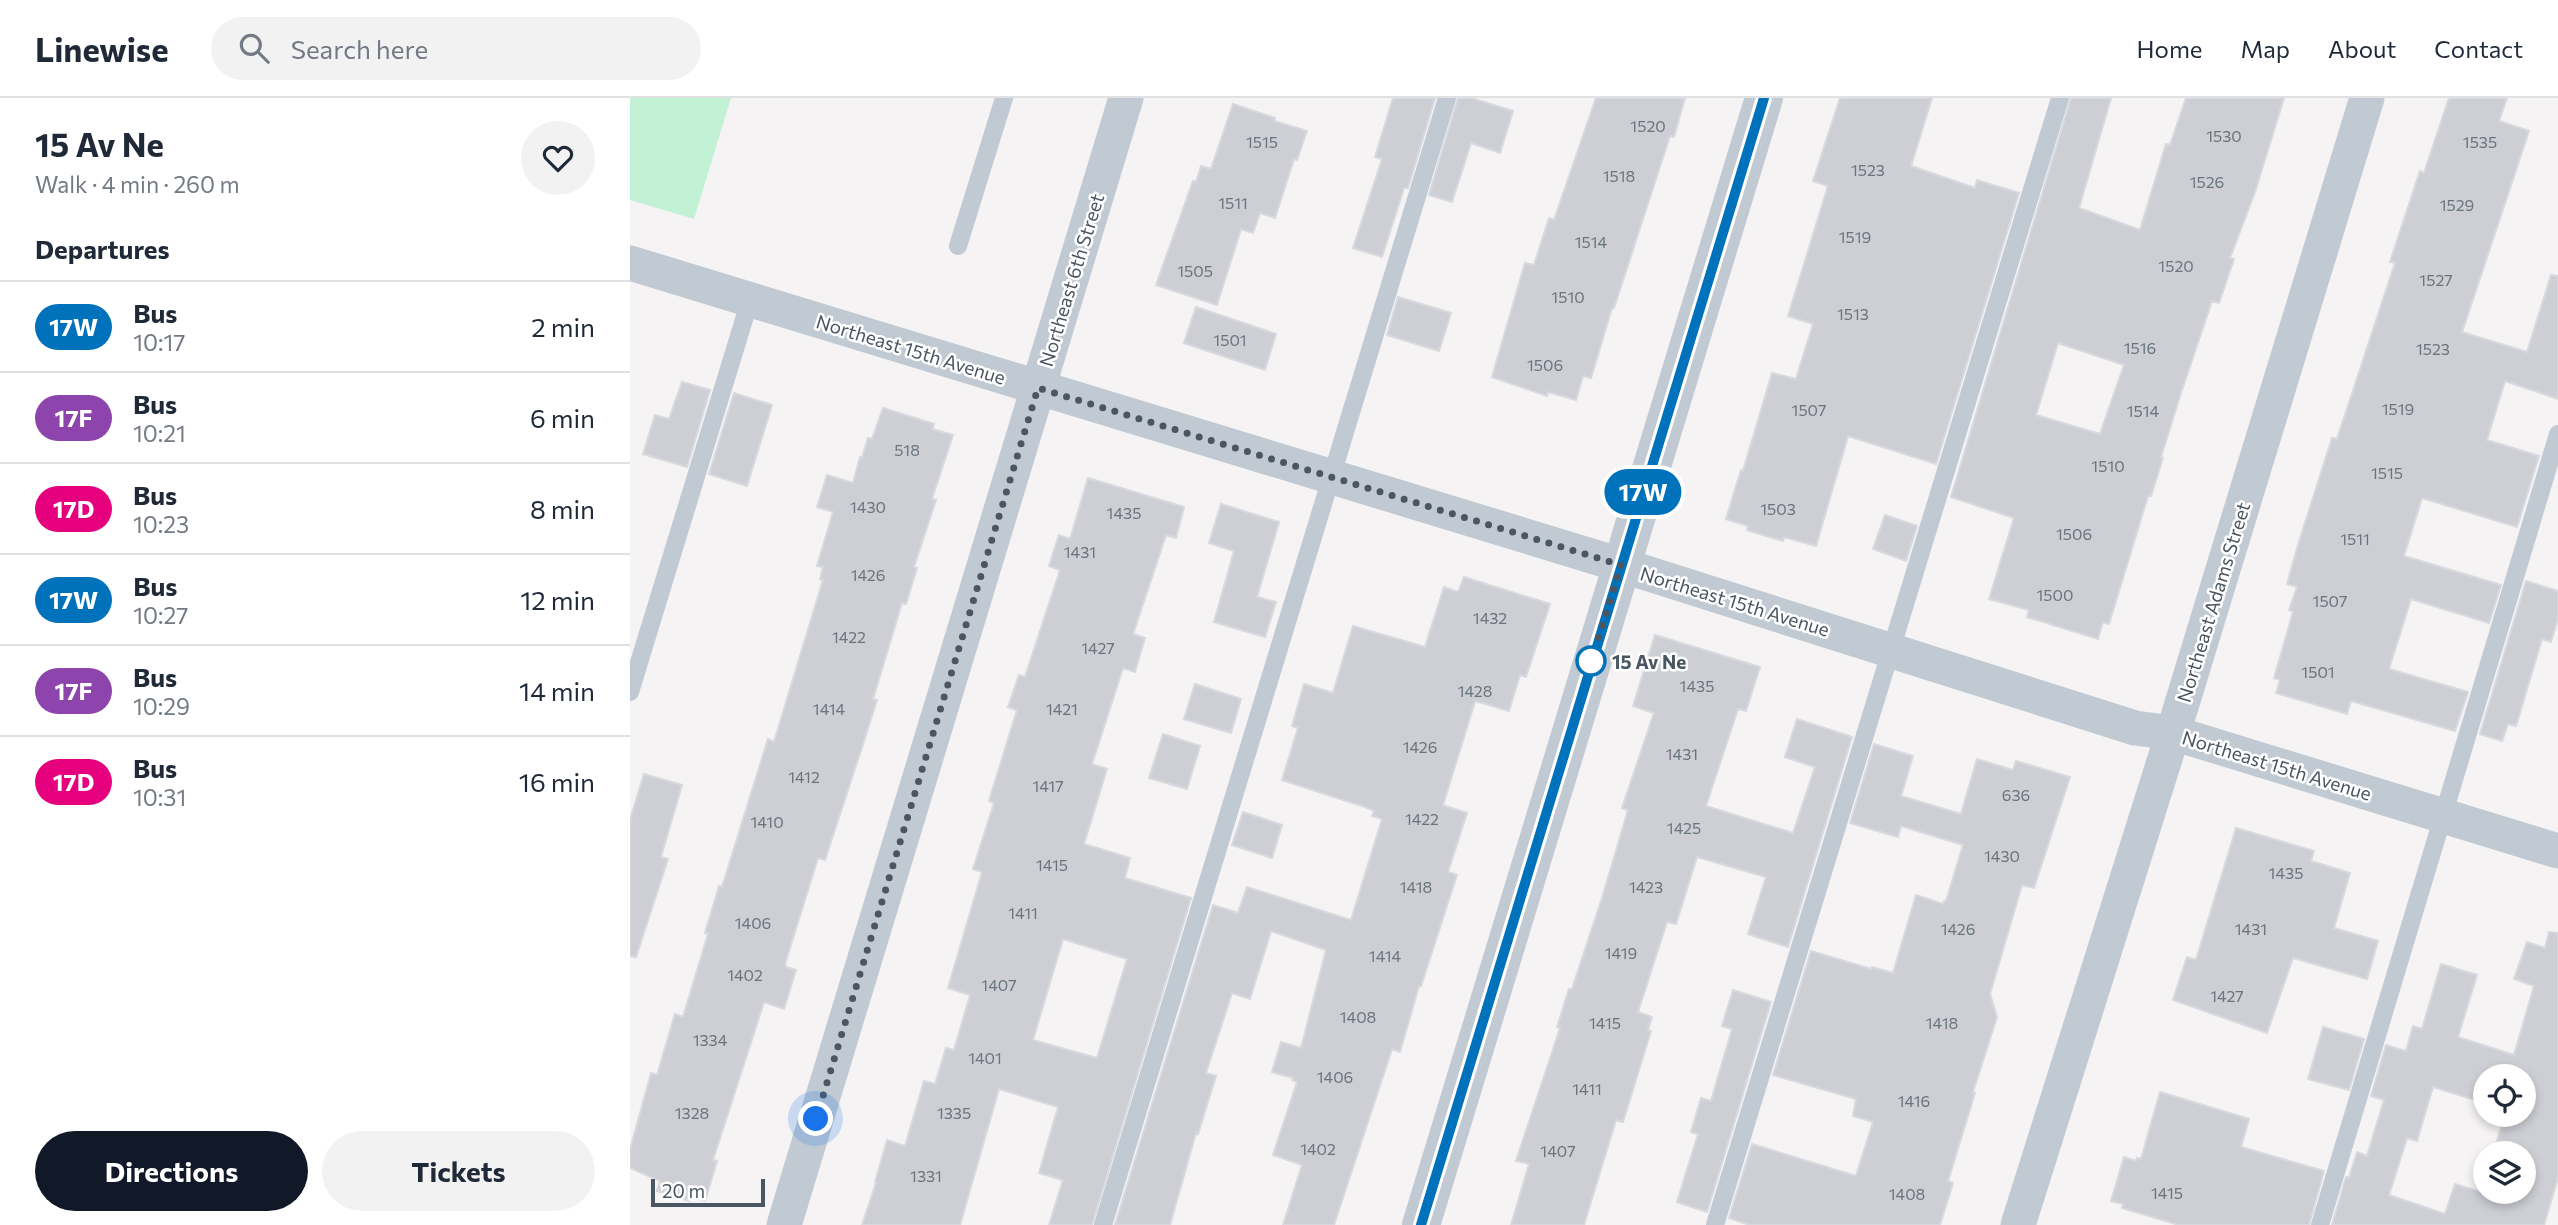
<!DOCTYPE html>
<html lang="en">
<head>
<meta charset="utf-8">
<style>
	body { margin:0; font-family:Commissioner,sans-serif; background:#f2f2f3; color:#1f2937; height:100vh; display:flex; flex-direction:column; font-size:26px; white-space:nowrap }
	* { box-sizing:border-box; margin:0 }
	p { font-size:23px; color:#747a83 }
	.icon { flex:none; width:38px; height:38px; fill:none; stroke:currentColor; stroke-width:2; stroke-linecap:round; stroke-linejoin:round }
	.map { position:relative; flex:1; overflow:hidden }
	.details { display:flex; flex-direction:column; background:#fff; width:630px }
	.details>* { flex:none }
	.badge { padding:0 14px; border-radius:23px; font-size:24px; line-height:46px }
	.tools { position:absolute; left:1843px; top:966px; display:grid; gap:14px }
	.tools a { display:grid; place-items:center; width:63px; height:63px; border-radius:50%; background:#fff; box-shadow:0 4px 10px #0003; font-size:35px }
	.scale { position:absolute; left:21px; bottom:18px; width:114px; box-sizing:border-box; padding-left:7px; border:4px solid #4a5661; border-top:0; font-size:19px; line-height:24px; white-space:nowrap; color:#4a5661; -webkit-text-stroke:5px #fff; paint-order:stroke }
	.you { position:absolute; width:35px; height:35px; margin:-18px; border:5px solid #fff; border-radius:50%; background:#1a73e8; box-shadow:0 0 0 10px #1a73e833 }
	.map>.badge { position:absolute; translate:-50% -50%; box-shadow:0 0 0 4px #fff }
	h2 { padding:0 35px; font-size:26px; line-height:63px }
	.round { display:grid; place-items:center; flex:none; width:74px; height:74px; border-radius:37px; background:#f2f2f3 }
	.headline { display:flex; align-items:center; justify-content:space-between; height:119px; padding:0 35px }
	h1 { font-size:33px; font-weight:700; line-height:52px }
	.primary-button { display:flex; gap:14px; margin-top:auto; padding:14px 35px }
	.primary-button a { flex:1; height:80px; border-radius:42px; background:#111827; color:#fff; font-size:28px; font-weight:700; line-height:80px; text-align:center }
	.primary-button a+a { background:#f2f2f3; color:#1f2937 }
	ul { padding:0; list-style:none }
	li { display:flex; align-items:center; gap:21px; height:91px; padding:0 35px; border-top:2px solid #e0e1e3 }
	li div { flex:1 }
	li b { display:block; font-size:26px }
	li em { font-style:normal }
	li .badge { min-width:77px; font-weight:700; text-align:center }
	header { display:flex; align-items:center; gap:42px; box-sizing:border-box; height:98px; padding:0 35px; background:#fff; border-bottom:2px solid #e0e1e3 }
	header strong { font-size:33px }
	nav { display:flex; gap:38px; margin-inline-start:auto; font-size:24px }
	.search { width:490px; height:63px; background:#f2f2f3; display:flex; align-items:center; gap:18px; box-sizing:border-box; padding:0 24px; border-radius:38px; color:#747a83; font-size:26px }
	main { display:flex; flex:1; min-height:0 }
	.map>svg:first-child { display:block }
</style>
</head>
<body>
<header>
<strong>Linewise</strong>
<div class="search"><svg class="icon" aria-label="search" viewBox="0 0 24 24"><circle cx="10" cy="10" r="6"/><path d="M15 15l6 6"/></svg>Search here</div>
<nav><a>Home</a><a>Map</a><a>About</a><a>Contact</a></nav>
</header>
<main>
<section class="details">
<div class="headline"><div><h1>15 Av Ne</h1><p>Walk · 4 min · 260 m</p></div><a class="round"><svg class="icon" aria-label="heart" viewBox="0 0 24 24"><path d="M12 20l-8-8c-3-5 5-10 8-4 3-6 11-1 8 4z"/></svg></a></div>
<h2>Departures</h2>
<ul>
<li><span class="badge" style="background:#0072bc;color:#fff">17W</span><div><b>Bus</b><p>10:17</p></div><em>2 min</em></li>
<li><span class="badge" style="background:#8e44ad;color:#fff">17F</span><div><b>Bus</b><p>10:21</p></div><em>6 min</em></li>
<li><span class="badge" style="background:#e6007e;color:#fff">17D</span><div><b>Bus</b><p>10:23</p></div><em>8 min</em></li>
<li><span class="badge" style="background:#0072bc;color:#fff">17W</span><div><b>Bus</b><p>10:27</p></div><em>12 min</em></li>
<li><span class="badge" style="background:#8e44ad;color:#fff">17F</span><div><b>Bus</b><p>10:29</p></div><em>14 min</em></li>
<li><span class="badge" style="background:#e6007e;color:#fff">17D</span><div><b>Bus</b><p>10:31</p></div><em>16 min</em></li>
</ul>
<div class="primary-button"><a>Directions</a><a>Tickets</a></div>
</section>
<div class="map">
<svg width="1928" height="1127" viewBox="0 0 1928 1127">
	<rect width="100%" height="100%" fill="#f5f3f3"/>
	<!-- green -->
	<path fill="#c3f1d5" d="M0 0H101L64 121 0 102Z"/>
	<!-- building -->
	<path fill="#cdcfd5" stroke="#d7d9de" stroke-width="2" fill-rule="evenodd" d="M763 0H805L778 90H774L752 159 723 150 752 61 745 59Z
		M828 0H841L883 13 870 55 841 45 822 104 799 97Z
		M966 0H1055L1044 39 1040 38 984 210H982L961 280 953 278 946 302 918 294 917 298 862 279 895 165 904 167 919 120 924 122Z
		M1210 0H1302L1281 68 1345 90 1347 82 1389 95 1306 366 1218 338 1186 448 1154 439 1153 443 1117 432 1118 428 1096 421 1111 372 1113 373 1142 275 1166 281 1183 226 1158 218 1198 88 1183 83Z
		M1441 0H1481L1449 110 1510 132 1536 46 1540 47 1556 0H1654L1625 94 1600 160 1604 161 1589 205 1582 203 1550 298 1531 359 1533 360 1521 398H1518L1479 526 1473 524 1468 541 1397 519 1399 512 1359 501 1384 420 1321 399ZM1428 245 1494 267 1470 336 1406 317Z
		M1819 0H1877L1869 23 1899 33 1832 234 1897 254 1921 177 1928 178V301L1875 283 1857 342 1909 358 1887 429 1792 400 1774 458 1871 487 1859 525 1781 501 1759 571 1838 594 1825 633 1721 603 1717 616 1646 595 1650 582 1644 580 1663 514 1659 512 1667 489 1657 486 1668 447 1702 340 1707 341 1738 247 1765 165 1760 164 1790 73 1794 75Z
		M603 6 645 20 644 23 677 33 667 62 664 61 645 120 630 115 623 135 611 131 587 207 526 187 563 83 566 84 571 68 581 71Z
		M768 199 821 215 809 253 757 237Z
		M566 209 646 236 635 272 554 245Z
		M52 284 80 292 57 369 13 356 25 317 39 321Z
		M104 295 142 307 117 388 79 376Z
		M253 310 304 326 302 331 323 337 302 401 306 402 284 469 287 470 276 506 272 505 243 601 247 602 235 640 195 762 188 760 155 866 156 869 166 872 154 911 134 904 83 1062 87 1063 75 1103 60 1099 59 1103 27 1093 30 1083 0 1070V1052L21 975 27 977 45 916 53 919 78 836 75 835 89 788 92 789 138 641 144 644 193 482 190 481 193 469 187 468 203 414 187 409 197 377 223 385 230 359 232 360 238 340 242 341Z
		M458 380 554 409 546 440 536 437 503 536 515 540 505 574 493 570 462 666 477 671 454 746 500 760 495 780 561 800 462 1127H419L433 1082 409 1075 428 1009 369 991 330 1127H232L246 1085 245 1084 257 1042 275 1048 294 983 305 986 316 950 324 952 340 897 318 890 352 774 343 771 364 705 359 703 387 612 378 609 389 577 395 579 430 472 419 468 429 437 440 441ZM433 841 497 861 467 960 403 942Z
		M591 406 649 424 627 499 646 504 635 539 584 524 604 453 579 445Z
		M1255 417 1287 428 1276 463 1243 451Z
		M834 479 920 506 896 579 890 577 879 613 845 603 843 610 813 707 837 715 818 774 827 777 791 888H789L770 954 762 951 704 1127H653L672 1067 643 1057 667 984 662 982 663 980 642 974 651 944 671 950 696 852 641 833 620 901 602 895 576 975 586 978 568 1036 566 1035 540 1127H485L583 807 608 815 617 789 721 822 752 721 742 718 744 713 735 709 652 682 668 630 662 628 674 586 703 595 723 528 795 549 814 489 828 494Z
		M1896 483 1928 493V521L1921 544 1912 541 1886 628 1878 626 1872 643 1850 636Z
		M1025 537 1130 569 1116 613 1108 611 1076 708 1163 735 1185 669 1155 659 1167 621 1222 639 1158 849 1118 836 1136 779 1067 759 1046 826 1037 824 1008 914 1022 919 1018 932 1021 933 993 1024 986 1022 954 1127H881L899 1066 886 1063 930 930 927 929 939 891H942L972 800 998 712 992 710 1024 615 1003 608Z
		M565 586 611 601 601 635 554 621Z
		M533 636 570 648 557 691 519 680Z
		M1244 646 1283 658 1271 698 1331 716 1347 661 1383 672 1386 663 1440 679 1404 790 1392 787 1360 896 1367 919 1343 994 1345 995 1318 1083 1323 1085 1310 1127H1120L1099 1120 1122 1046 1226 1078 1243 1024 1223 1018 1226 1001 1143 977 1181 853 1241 871 1242 869 1263 875 1286 797 1313 806 1314 803H1316L1333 747 1271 728 1268 739 1220 725Z
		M14 676 52 687 31 759 38 761 6 859 0 858V722Z
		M613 714 652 727 642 760 602 747Z
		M1606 730 1684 753 1681 763 1720 775 1704 830 1748 843 1737 881 1663 860 1637 935 1543 902 1557 859 1566 862Z
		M1919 834 1928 835V1080L1914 1127H1702L1716 1079 1719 1080 1727 1054 1737 1058 1754 1002 1741 998 1756 947 1776 953 1783 928 1792 931 1811 866 1847 877 1828 939 1884 957 1904 888 1884 881 1897 844 1915 850ZM1855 978H1894V1017H1875L1863 1055H1894V1094H1855V1082L1851 1094 1825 1086 1815 1116 1759 1097 1777 1040 1787 1043 1803 989 1855 1005Z
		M1103 892 1141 904 1077 1114 1047 1104 1068 1036 1061 1034 1071 1000 1081 1003 1102 931 1092 928Z
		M1693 929 1734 941 1719 992 1678 981Z
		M1530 994 1619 1021 1611 1049 1694 1073 1679 1127H1549L1492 1110 1493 1106 1481 1103 1494 1059 1506 1063 1507 1060 1511 1061Z"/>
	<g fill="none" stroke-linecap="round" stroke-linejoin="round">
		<!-- service -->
		<path stroke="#c1cad2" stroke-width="18" d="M328 148 374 0
			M0 594 120 202
			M473 1127 817 0
			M1085 1127 1430 0
			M1690 1127 1928 336"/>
		<!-- minor -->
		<path stroke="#c1cad2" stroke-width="35" d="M0 165 991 467 1505 630 1543 635 1579 646 1928 753
			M154 1127 496 0
			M1388 1127 1543 635 1737 0"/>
		<!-- tertiary -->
		<path stroke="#c1cad2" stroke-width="38" d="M791 1127 1134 0"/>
	</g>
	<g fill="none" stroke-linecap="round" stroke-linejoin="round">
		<!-- line casing -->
		<g stroke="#fff" stroke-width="16">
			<path id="line" d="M791 1127 1134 0"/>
		</g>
		<!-- line -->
		<use href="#line" stroke="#0072bc" stroke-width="10"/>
		<!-- walk -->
		<path stroke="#4a5661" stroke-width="7" stroke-dasharray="0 12.6" d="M186 1021 408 290 991 467 961 563"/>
	</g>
	<!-- markers -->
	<circle fill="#fff" stroke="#0072bc" stroke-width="3.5" cx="961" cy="563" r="14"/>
	<g text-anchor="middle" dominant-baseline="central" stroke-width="5" stroke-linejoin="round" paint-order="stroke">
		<!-- number labels -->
		<g font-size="16" fill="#6b747e">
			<text x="1018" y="27">1520</text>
			<text x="1594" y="37">1530</text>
			<text x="632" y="43">1515</text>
			<text x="1850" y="43">1535</text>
			<text x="1238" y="71">1523</text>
			<text x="989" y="77">1518</text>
			<text x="1577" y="83">1526</text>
			<text x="603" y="104">1511</text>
			<text x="1827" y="106">1529</text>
			<text x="1225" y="138">1519</text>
			<text x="961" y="143">1514</text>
			<text x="1546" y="167">1520</text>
			<text x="565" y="172">1505</text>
			<text x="1806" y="181">1527</text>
			<text x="938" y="198">1510</text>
			<text x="1223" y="215">1513</text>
			<text x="600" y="241">1501</text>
			<text x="1510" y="249">1516</text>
			<text x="1803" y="250">1523</text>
			<text x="915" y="266">1506</text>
			<text x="1768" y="310">1519</text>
			<text x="1179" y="311">1507</text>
			<text x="1513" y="312">1514</text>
			<text x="277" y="351">518</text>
			<text x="1478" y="367">1510</text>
			<text x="1757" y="374">1515</text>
			<text x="238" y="408">1430</text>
			<text x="1148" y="410">1503</text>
			<text x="494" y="414">1435</text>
			<text x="1444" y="435">1506</text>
			<text x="1725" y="440">1511</text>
			<text x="450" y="453">1431</text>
			<text x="238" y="476">1426</text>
			<text x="1425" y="496">1500</text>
			<text x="1700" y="502">1507</text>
			<text x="860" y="519">1432</text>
			<text x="219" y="538">1422</text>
			<text x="468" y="549">1427</text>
			<text x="1688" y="573">1501</text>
			<text x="1067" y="587">1435</text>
			<text x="845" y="592">1428</text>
			<text x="199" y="610">1414</text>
			<text x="432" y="610">1421</text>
			<text x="790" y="648">1426</text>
			<text x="1052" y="655">1431</text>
			<text x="174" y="678">1412</text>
			<text x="418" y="687">1417</text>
			<text x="1386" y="696">636</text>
			<text x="792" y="720">1422</text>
			<text x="137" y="723">1410</text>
			<text x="1054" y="729">1425</text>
			<text x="1372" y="757">1430</text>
			<text x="422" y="766">1415</text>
			<text x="1656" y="774">1435</text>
			<text x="786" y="788">1418</text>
			<text x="1016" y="788">1423</text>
			<text x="393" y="814">1411</text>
			<text x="123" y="824">1406</text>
			<text x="1328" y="830">1426</text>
			<text x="1621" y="830">1431</text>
			<text x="991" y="854">1419</text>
			<text x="755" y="857">1414</text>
			<text x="115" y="876">1402</text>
			<text x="369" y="886">1407</text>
			<text x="1597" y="897">1427</text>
			<text x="728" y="918">1408</text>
			<text x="975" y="924">1415</text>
			<text x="1312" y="924">1418</text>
			<text x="80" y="941">1334</text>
			<text x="355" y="959">1401</text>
			<text x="705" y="978">1406</text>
			<text x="957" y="990">1411</text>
			<text x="1284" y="1002">1416</text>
			<text x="62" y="1014">1328</text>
			<text x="324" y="1014">1335</text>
			<text x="688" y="1050">1402</text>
			<text x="928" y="1052">1407</text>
			<text x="296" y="1077">1331</text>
			<text x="1537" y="1094">1415</text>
			<text x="1277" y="1095">1408</text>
		</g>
		<!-- street labels -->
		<g font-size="19" fill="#4a5661" stroke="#fff">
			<text transform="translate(441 182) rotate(-73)">Northeast 6th Street</text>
			<text transform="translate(281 251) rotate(17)">Northeast 15th Avenue</text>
			<text transform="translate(1105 503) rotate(17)">Northeast 15th Avenue</text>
			<text transform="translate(1583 504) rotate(-73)">Northeast Adams Street</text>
			<text transform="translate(1647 667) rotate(17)">Northeast 15th Avenue</text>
		</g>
		<!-- stop labels -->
		<g font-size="19" font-weight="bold" fill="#4a5661" stroke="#fff" text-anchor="start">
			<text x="982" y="563">15 Av Ne</text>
		</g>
	</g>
</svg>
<div class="tools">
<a><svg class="icon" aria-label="locate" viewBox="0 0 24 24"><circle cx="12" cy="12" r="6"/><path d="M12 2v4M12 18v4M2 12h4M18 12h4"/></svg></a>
<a><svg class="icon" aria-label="layers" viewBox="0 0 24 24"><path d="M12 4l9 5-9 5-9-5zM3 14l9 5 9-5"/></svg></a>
</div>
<div class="scale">20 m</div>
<div class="you" style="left:186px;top:1021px"></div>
<b class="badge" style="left:1013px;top:394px;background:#0072bc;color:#fff">17W</b>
</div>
</main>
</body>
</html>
